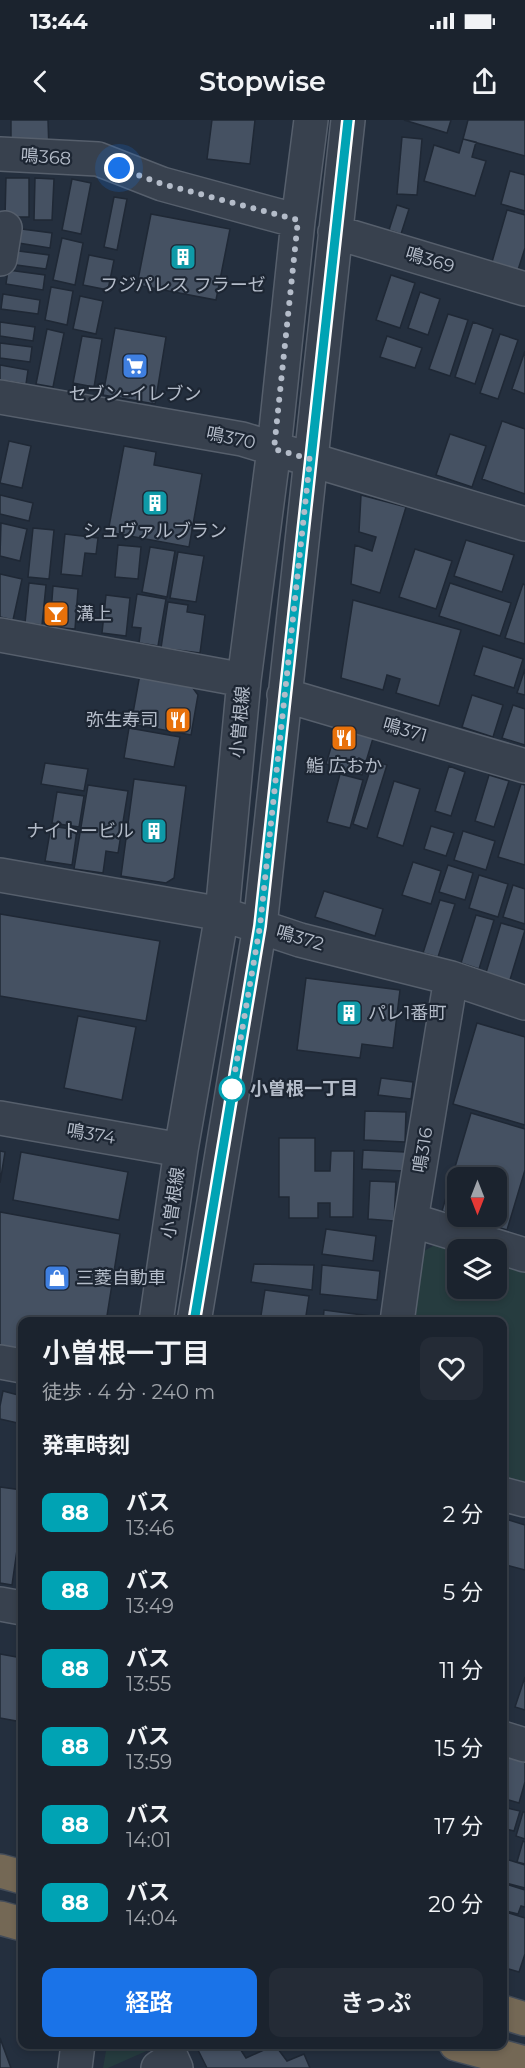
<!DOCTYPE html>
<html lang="ja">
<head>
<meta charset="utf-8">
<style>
	body { margin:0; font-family:Montserrat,"Noto Sans JP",sans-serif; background:#242b36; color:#f1f3f6; height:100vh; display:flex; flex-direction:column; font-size:22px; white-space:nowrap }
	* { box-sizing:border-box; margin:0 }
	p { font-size:20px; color:#a0a4aa }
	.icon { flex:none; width:33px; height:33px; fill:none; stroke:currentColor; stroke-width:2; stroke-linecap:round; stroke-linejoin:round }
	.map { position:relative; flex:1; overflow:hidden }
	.drawer { position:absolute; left:18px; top:1197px; width:489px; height:732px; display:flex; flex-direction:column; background:#1b232e; border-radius:12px; box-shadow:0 3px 9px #0003,0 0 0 2px #39404a }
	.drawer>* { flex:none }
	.badge { padding:0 12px; border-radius:9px; font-size:21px; line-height:39px }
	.needle { width:39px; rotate:180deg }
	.tools { position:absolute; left:447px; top:1047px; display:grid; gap:12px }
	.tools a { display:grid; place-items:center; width:60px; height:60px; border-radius:12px; background:#1b232e; box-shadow:0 3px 9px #0003,0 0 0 2px #39404a; font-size:30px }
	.you { position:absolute; width:30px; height:30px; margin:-15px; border:4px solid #fff; border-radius:50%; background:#1a73e8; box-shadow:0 0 0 9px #1a73e833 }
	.map>.badge { position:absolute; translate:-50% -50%; box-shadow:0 0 0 3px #fff }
	h2 { padding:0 24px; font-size:22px; line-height:54px }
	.round { display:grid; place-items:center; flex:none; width:63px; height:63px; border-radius:12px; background:#242b36 }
	.summary { display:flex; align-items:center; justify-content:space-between; height:102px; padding:0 24px }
	h1 { font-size:28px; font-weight:600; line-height:45px }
	.cta { display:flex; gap:12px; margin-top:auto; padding:12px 24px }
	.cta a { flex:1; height:69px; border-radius:12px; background:#1a73e8; color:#fff; font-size:24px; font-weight:600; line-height:69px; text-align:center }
	.cta a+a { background:#242b36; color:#f1f3f6 }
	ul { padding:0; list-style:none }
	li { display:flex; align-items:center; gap:18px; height:78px; padding:0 24px }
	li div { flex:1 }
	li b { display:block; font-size:22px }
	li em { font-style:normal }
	li .badge { min-width:66px; font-weight:700; text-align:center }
	.status { display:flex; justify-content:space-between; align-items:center; height:42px; padding:0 30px; background:#1b232e; direction:ltr }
	.status svg { height:16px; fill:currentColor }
	header { display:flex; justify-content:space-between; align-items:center; height:78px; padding:0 24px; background:#1b232e; font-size:27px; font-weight:600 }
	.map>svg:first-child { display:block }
</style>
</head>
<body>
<div class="status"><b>13:44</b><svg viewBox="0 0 49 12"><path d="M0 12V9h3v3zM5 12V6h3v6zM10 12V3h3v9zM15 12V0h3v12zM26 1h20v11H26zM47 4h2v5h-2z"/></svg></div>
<header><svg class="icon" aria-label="back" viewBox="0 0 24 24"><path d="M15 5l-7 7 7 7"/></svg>Stopwise<svg class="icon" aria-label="share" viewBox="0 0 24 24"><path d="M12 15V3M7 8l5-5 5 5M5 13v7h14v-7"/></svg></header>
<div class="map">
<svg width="525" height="1948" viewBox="0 0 525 1948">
	<rect width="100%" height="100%" fill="#242f3e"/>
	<!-- green -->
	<path fill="#263c3f" d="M435 1125 457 1132 458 1168H496L497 1144 525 1153V1365L503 1358 502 1202H410L422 1132Z
		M107 1925V1924L160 1925 108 1948H103Z"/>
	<!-- building -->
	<path fill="#455162" stroke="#1f2835" stroke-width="1.5" d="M11 0H48L49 31H11Z
		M212 0H255L250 44 207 39Z
		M404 0H451L447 13Z
		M468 0H525V36L463 19Z
		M402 17 422 19 417 75 397 74Z
		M463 19 476 22 472 37 486 41 475 76 424 61 434 25 459 33Z
		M510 51 525 55V91L501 84Z
		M6 58H29V97H5Z
		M35 58 54 59 52 100H34Z
		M72 59 91 63 81 114 62 110Z
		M114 77 127 79 117 130 104 127Z
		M397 85 409 89 401 114 389 110Z
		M507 90 525 95V128L518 150 492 142Z
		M151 94 230 109 216 180 137 165Z
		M14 108 52 113 50 128 12 122Z
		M62 118 83 123 75 165 53 160Z
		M11 130 49 135 46 149 9 144Z
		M89 135 114 140 108 170 83 165Z
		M8 150 45 155 43 170 6 164Z
		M391 155 415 163 400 208 376 200Z
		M51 167 73 171 67 205 45 200Z
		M420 172 440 179 428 215 408 208Z
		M3 174 40 180 38 194 1 189Z
		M80 176 103 181 96 214 73 209Z
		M448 194 468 200 450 256 429 249Z
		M0 202 35 207 33 221 0 216Z
		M473 202 493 209 475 264 455 257Z
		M115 208 166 217 155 284 103 275Z
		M47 209 64 213 53 267 36 264Z
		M500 214 518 220 498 279 480 273Z
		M82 216 102 219 94 267 73 263Z
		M387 216 422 228 415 248 380 237Z
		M0 223 32 227 30 242 0 238Z
		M525 231V274L512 269Z
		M0 245 28 250 26 264 0 260Z
		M502 301 525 309V374L482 359Z
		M450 314 486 326 472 367 436 355Z
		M9 321 31 326 22 368 0 363Z
		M124 326 156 332 154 345 202 354 189 427 108 412Z
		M0 375 33 383 29 401 0 394Z
		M361 375 406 387 380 473 351 464 355 425 372 431 376 417 359 412Z
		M1 403 27 409 20 441 0 436Z
		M33 408 54 410 49 459 28 457Z
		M65 414 98 418 96 434 85 433 82 456 61 454Z
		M466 420 514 435 502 472 454 456Z
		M118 425 141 427 138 459 115 457Z
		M150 427 175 431 167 477 142 472Z
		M415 429 452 441 436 489 399 477Z
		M178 432 204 436 196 482 170 478Z
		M0 454 22 459 13 500 0 497Z
		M29 463 46 465 42 505 25 503Z
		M450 463 511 483 500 516 439 496Z
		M523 464 525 465V524L505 518Z
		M53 466 78 469 75 509 50 507Z
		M137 474 166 479 158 526 139 523 141 508 132 507Z
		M106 475 130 478 126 516 102 513Z
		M353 480 461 510 439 586 396 573 400 559 387 555 383 570 341 558Z
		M168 482 188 485 187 492 205 495 200 533 161 528Z
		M483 526 523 539 514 568 474 555Z
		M525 549V575L517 573Z
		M140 554 190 564 198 575 191 615 131 604Z
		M472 575 503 585 493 617 462 607Z
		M513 585 525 589V625L502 618Z
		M338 604 374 615 362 655 326 644Z
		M129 608 180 617 174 647 124 638Z
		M373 641 387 645 367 709 353 704Z
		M45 643 88 649 84 671 41 664Z
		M449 646 465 652 451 696 435 691Z
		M340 654 363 660 350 708 327 702Z
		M489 655 509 661 494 707 475 701Z
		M134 659 186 666 174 758 166 763 121 756Z
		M394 661 420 669 403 726 377 717Z
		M521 664 525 665V745L498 737Z
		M88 665 128 671 118 733 106 731 103 753 74 749Z
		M57 672 84 676 79 707 52 703Z
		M51 706 77 710 72 745 45 741Z
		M431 706 454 713 446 736 424 729Z
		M463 711 495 721 486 750 454 740Z
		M413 742 441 751 431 784 402 775Z
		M448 745 473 753 465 780 439 772Z
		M479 755 508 764 498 797 469 788Z
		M513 765 525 769V804L503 797Z
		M324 771 383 789 375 816 315 797Z
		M440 780 455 784 438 837 423 833Z
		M0 794 160 821 146 901 0 876Z
		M476 795 494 800 479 849 461 843Z
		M501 803 525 810 509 863 485 856Z
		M306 858 400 870 393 928 362 924 360 938 297 930Z
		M78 896 136 907 122 980 64 968Z
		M477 903 525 917V1005L453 984Z
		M381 958 413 962 411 979 378 975Z
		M365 991 406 992 405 1022 364 1020Z
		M471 993 525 1009V1050L507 1110 461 1096H496V1058H458V1095L442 1091Z
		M279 1018H315V1051H330L331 1031H354L353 1097H330V1083H318V1098H289V1077H279Z
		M363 1030 405 1032 404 1051 362 1049Z
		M0 1031 5 1032 0 1063Z
		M21 1032 128 1052 119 1100 13 1080Z
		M370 1061 396 1062 394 1101 368 1099Z
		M0 1092 120 1114 106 1202H22V1234L0 1230Z
		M326 1109 376 1116 373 1141 322 1134Z
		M254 1144 314 1145 312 1170 251 1162Z
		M322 1145 380 1151 377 1180 320 1174Z
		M265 1170 309 1176 305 1202H260Z
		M324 1190 378 1197 377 1202H323Z
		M3 1271 22 1276V1304L0 1299V1286Z
		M0 1367 22 1370V1395L12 1465 0 1463Z
		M502 1398 525 1405V1450L502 1444Z
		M0 1534 22 1538V1602L0 1598Z
		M525 1557V1590L515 1587Z
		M504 1636 525 1642V1662L519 1683 502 1678V1643Z
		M502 1687 520 1691 514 1711 502 1708Z
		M523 1692H525V1719L516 1716Z
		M523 1721 525 1722V1744L517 1742Z
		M502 1738 525 1745V1768L502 1762Z
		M502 1763 525 1770V1787L521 1786 518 1794 502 1790Z
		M502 1791 525 1798V1834L519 1852 502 1847Z
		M0 1918 11 1948H0Z
		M195 1924H237L246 1938 275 1925 287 1941 304 1934 310 1948H207Z"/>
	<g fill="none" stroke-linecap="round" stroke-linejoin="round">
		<!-- minor casing -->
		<g stroke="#565f6c" stroke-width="36">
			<path id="minor" d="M0 34 98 39 162 64 298 101
				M335 112 525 169
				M0 139 5 108
				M0 277 242 319 525 404
				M0 515 244 560
				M284 575 525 646
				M0 755 222 794 300 820 451 858 525 883
				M0 998 181 1030
				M411 1100 525 1135
				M156 1202 181 1030 222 794 244 560 274 329 298 101 311 0
				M194 1202 260 806 348 0
				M397 1202 411 1100 451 858
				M0 1242 22 1246
				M502 1374 525 1380
				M0 1484 22 1488
				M502 1618 525 1625
				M75 1948 78 1924
				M158 1948 172 1939 176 1948"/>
		</g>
		<!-- highway casing -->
		<g stroke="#434c59" stroke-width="36">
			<path id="highway" d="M0 1751 22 1757
				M0 1798 22 1804
				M502 1892 525 1899
				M456 1924 525 1943"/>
		</g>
		<!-- minor -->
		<use href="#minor" stroke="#38414e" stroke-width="33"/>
		<!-- highway -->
		<use href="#highway" stroke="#746855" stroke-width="33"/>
	</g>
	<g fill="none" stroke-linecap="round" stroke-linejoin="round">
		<!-- line casing -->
		<g stroke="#fff" stroke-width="14">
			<path id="line" d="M194 1202 260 806 348 0"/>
		</g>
		<!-- line -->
		<use href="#line" stroke="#00a3b4" stroke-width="9"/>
		<!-- walk -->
		<path stroke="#b4bcc9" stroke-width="6" stroke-dasharray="0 10.8" d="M119 48 162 64 298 100 274 329 310 339 260 806 232 969"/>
	</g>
	<!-- icons -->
	<defs>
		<g id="building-square" transform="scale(1.35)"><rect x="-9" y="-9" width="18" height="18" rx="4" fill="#0f9aa8" stroke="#1d2633"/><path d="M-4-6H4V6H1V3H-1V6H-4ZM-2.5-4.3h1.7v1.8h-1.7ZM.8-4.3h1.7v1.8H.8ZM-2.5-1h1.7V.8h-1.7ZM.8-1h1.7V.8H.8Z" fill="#fff"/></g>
		<g id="supermarket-square" transform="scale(1.35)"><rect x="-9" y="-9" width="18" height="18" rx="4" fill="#3f7fe0" stroke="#1d2633"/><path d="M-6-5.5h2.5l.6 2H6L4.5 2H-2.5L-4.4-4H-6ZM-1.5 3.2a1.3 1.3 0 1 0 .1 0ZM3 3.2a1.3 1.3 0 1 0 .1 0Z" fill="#fff"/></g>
		<g id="bar-square" transform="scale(1.35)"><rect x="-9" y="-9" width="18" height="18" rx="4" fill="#e8710a" stroke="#1d2633"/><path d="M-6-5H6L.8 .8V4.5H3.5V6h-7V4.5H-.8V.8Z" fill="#fff"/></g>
		<g id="restaurant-square" transform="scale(1.35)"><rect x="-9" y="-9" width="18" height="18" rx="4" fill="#e8710a" stroke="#1d2633"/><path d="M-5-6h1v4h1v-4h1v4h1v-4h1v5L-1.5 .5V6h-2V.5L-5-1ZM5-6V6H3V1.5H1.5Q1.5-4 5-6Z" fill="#fff"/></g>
		<g id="shop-square" transform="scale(1.35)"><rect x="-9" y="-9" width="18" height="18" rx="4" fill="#3f7fe0" stroke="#1d2633"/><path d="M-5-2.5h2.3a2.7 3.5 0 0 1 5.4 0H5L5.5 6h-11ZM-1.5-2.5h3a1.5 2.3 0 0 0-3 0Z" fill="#fff"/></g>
	</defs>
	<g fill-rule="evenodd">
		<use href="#building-square" x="183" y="137"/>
		<use href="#supermarket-square" x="135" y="246"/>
		<use href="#building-square" x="155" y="383"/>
		<use href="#bar-square" x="56" y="494"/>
		<use href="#restaurant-square" x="178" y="600"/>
		<use href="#restaurant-square" x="344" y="618"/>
		<use href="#building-square" x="154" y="711"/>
		<use href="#building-square" x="349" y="893"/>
		<use href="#shop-square" x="57" y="1158"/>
	</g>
	<!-- markers -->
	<circle fill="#fff" stroke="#00a3b4" stroke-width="3" cx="232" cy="969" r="12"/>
	<g text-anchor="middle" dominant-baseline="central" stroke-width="4.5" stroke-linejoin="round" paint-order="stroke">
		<!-- street labels -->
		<g font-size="18" fill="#b4bcc9" stroke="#1d2633">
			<text transform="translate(46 37) rotate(4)">鳴368</text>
			<text transform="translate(430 140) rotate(17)">鳴369</text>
			<text transform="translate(231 318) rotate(12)">鳴370</text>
			<text transform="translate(240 602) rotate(-85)">小曽根線</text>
			<text transform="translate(405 610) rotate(16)">鳴371</text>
			<text transform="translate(300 818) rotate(16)">鳴372</text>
			<text transform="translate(91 1014) rotate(10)">鳴374</text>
			<text transform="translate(423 1030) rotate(-81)">鳴316</text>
			<text transform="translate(173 1083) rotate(-82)">小曽根線</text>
		</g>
		<!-- poi labels -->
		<g font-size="18" fill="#b4bcc9" stroke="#1d2633">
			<text x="183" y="165">フジパレス フラーゼ</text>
			<text x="135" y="274">セブン-イレブン</text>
			<text x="155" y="411">シュヴァルブラン</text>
			<text x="76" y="494" text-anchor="start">溝上</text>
			<text x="158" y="600" text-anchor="end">弥生寿司</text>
			<text x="344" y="646">鮨 広おか</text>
			<text x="134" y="711" text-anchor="end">ナイトービル</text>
			<text x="368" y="893" text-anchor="start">パレ1番町</text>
			<text x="76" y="1158" text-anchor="start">三菱自動車</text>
		</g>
		<!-- stop labels -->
		<g font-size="18" font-weight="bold" fill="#b4bcc9" stroke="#1d2633" text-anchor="start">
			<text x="250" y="969">小曽根一丁目</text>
		</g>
	</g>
</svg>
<div class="tools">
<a><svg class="needle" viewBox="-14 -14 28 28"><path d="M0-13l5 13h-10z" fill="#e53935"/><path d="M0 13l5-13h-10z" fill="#a0a4aa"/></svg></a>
<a><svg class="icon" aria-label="layers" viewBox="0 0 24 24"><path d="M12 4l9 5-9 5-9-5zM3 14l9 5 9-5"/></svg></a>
</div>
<div class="you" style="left:119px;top:48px"></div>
<section class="drawer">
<div class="summary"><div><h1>小曽根一丁目</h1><p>徒歩 · 4 分 · 240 m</p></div><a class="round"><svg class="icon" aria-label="heart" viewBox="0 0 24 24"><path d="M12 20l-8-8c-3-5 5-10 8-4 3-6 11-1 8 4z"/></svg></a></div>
<h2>発車時刻</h2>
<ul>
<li><span class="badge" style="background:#00a3b4;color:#fff">88</span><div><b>バス</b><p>13:46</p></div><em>2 分</em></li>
<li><span class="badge" style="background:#00a3b4;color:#fff">88</span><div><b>バス</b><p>13:49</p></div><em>5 分</em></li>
<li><span class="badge" style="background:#00a3b4;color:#fff">88</span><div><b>バス</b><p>13:55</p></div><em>11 分</em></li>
<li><span class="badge" style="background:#00a3b4;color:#fff">88</span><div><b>バス</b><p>13:59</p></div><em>15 分</em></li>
<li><span class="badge" style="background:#00a3b4;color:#fff">88</span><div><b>バス</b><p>14:01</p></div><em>17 分</em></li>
<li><span class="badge" style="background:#00a3b4;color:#fff">88</span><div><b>バス</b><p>14:04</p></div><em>20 分</em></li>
</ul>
<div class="cta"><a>経路</a><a>きっぷ</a></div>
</section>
</div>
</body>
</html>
